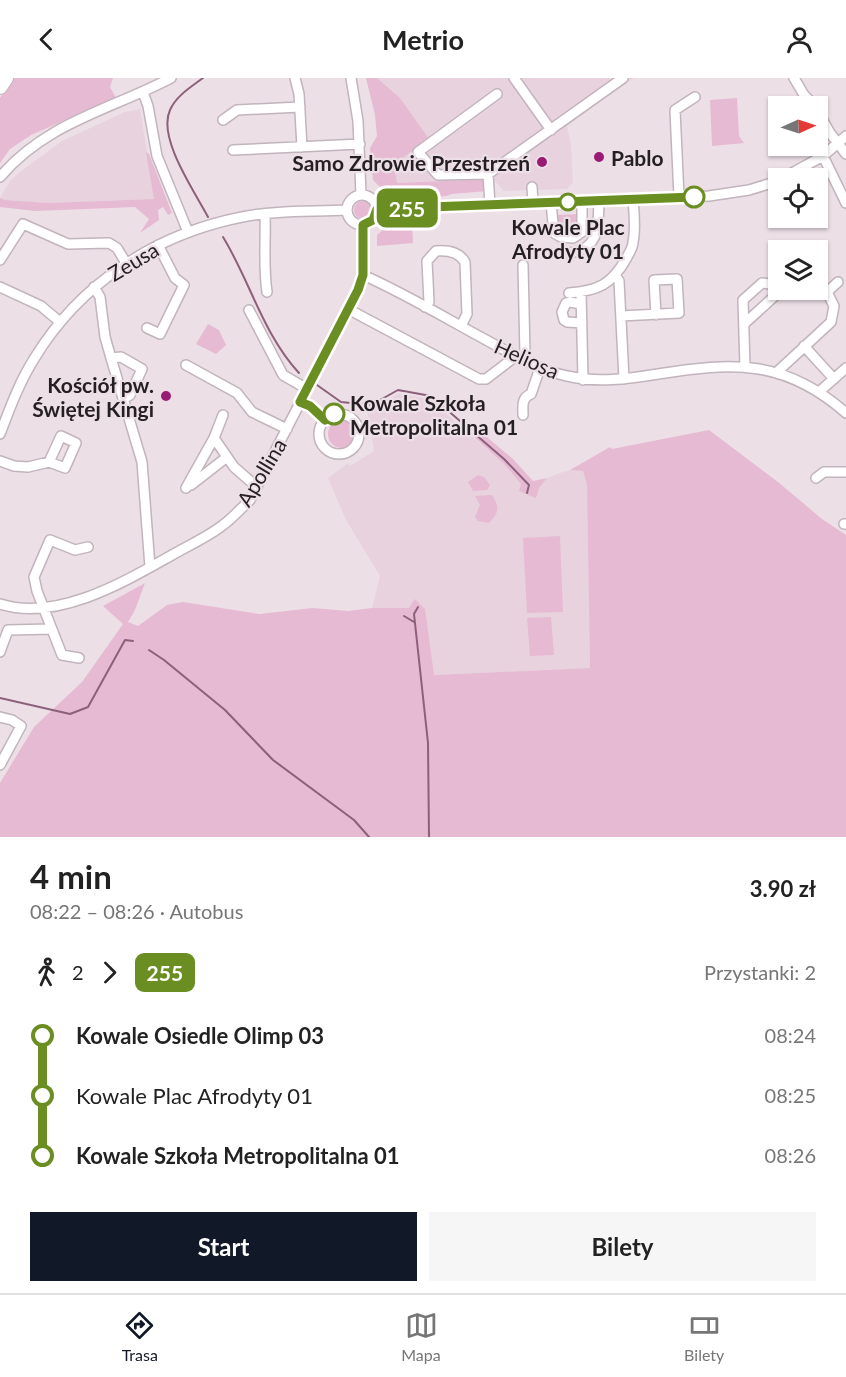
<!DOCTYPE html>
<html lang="pl">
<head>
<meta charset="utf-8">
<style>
	body { margin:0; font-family:Lato,sans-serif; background:#f6f6f6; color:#222; height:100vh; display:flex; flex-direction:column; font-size:22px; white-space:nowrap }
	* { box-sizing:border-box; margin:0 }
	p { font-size:20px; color:#767676 }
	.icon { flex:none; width:33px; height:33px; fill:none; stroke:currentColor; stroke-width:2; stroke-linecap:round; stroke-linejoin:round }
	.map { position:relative; height:759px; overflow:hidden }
	.side { display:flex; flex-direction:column; background:#fff; flex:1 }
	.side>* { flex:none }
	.badge { padding:0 12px; border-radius:9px; font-size:21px; line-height:39px }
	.needle { width:39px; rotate:87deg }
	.buttons { position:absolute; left:768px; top:18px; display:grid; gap:12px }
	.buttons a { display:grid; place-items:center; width:60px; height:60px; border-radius:0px; background:#fff; box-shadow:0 2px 4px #0004; font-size:30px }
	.map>.badge { position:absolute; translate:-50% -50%; box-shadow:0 0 0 3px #fff }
	.legs { display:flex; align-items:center; gap:9px; height:66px; padding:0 30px; font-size:20px }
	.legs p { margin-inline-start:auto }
	.head { display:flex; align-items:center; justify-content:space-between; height:102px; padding:0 30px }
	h1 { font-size:33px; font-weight:700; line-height:45px }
	.primary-button { display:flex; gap:12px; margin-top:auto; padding:12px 30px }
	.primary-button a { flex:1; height:69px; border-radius:0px; background:#111827; color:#fff; font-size:24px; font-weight:700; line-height:69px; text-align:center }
	.primary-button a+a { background:#f6f6f6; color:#222 }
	ul { padding:0 30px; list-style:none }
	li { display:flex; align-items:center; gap:21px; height:60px; font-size:22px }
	li i { display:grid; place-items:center; width:9px; height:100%; margin:0 8px; background:currentColor }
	li i::after { content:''; width:15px; height:15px; margin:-8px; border:4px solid; border-radius:50%; background:#fff }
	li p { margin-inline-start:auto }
	li:first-child i { background:linear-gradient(#0000 50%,currentColor 0) }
	li:last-child i { background:linear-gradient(currentColor 50%,#0000 0) }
	header { display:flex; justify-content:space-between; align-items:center; height:78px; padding:0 30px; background:#fff; font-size:27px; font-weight:700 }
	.tabs { display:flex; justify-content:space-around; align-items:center; height:84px; border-top:2px solid #e0e0e0; background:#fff; font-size:16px; color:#767676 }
	.tabs a { display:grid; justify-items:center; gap:3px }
	.tabs .selected { color:#111827 }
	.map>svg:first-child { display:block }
</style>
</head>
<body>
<header><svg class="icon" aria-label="back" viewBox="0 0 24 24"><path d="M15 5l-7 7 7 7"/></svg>Metrio<svg class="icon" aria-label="person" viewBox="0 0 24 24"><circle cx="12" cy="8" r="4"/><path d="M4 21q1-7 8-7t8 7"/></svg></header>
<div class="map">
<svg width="846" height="759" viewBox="0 0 846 759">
	<rect width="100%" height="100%" fill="#eddfe6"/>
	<!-- built -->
	<path fill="#e8d2de" d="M377 0H634L567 48 571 67 573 104 567 111 504 113 493 101 397 105 394 86 400 20Z
		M140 31 155 121 48 125 5 122 0 120 10 103 20 94 62 63 125 34Z
		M398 316 429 321 505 387 521 406 519 413 539 410 547 400 560 395 570 392 583 393 587 407 590 590 434 597 409 530H372L380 498 346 442 328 400 348 385 350 388 374 373 367 331 371 332Z"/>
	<!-- green -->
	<path fill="#e6bad3" d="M13 0H113L110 9 116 20 31 57 10 71 0 85V20Z
		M366 0H377L400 20 429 61 394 86 397 105 493 101 487 113 452 116 446 118 395 124 373 102 370 70 377 58 375 37Z
		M737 20 739 58 744 65 712 68 710 22Z
		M146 74 149 76 172 135 168 137 163 129 158 132 159 142 140 155 149 141 135 129 35 133 0 129V120L5 122 48 125 154 121Z
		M354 132a9 9 0 1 1 18 0a9 9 0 1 1-18 0Z
		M580 136V149L573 157 559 154 556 137Z
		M412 145 413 165 377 168V157L389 146Z
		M208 246 219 252 226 267 216 276 196 266Z
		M328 356a14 14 0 1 1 28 0a14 14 0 1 1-28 0Z
		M476 350 513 381 533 403 547 400 539 410 536 420 519 413 521 406 505 387 472 357Z
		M709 352 778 404 822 441 846 457V759H0V705L34 649 82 604 123 546 103 528 145 505 135 532 128 544 138 548 167 527 183 524 259 536 313 530 348 533 372 530H409L415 521 425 531 434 597 590 590 587 407 583 393 570 392 610 369 612 371Z
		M478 397 484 399 490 407 487 412 473 413 468 404Z
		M492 417C500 430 499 434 489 445L478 443 475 439 480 427 475 418Z
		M560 458 563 534 527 535 523 460Z
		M551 539 554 577 530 578 527 540Z"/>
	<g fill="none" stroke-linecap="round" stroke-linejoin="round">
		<!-- stream -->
		<path stroke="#8c607a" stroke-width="2" d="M203 0C191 9 176 18 170 32 157 60 195 114 208 139
			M223 159C250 203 263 256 299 295
			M317 307 341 324 371 327 398 312 431 318 504 381 529 407 527 415
			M418 529 414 536 428 665 429 759
			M404 538 414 544
			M149 572 164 582 225 632 273 682 354 742 369 759
			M0 620 70 636 88 629 125 562 133 563"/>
		<!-- minor casing -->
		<g stroke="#c2b4bc" stroke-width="12">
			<path id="minor" d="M295 0 299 16 302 69
				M351 0 358 43 361 117
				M514 0 551 52
				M794 0 804 17 815 28
				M143 14 148 28 157 78 188 154
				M497 16 418 74 438 97 488 96 623 0
				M818 34 830 55 846 76
				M223 42 237 32 300 29
				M233 72 360 66
				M823 78 846 125
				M488 96 490 127
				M0 99C47 44 110 32 171 0
				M783 100 823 78 846 58
				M532 109 533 126
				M347 132a15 15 0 1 1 30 0a15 15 0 1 1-30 0Z
				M679 119 675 32 695 19
				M551 125 554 155 561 159 573 160 582 154V123
				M377 131 709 118 749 112 778 103
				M265 136C266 163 263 187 267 214
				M568 175C600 172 598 148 599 123
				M0 182 23 146 68 166 109 165 117 170 126 185
				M363 197C406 216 447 241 488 263 514 277 538 292 567 298 598 305 627 301 658 296 733 284 785 281 846 335
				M615 197 619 203 624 301
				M0 209 41 228 60 244
				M94 209 100 219 105 259 111 280 142 384 150 489
				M581 214 583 302
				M569 215C598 213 612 206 626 181 629 175 633 170 633 164 636 150 634 135 633 121
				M581 226 570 224 566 225 562 234 564 242 567 244 582 245
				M425 229 429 224 427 183 436 173C447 172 459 174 465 184L467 236 461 248
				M348 231 479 301H486L516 278
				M249 232 283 297 307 311
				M621 238 679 235 677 201 654 202 656 237
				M744 246 778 215 770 206 762 205 743 222 745 289
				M147 250 160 256 184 207 175 200 158 167
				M804 268 834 301
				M111 280 121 279 142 291 130 317 123 321
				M523 282 525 277 523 187
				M186 287 237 315 252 334 287 351
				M777 294 831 244 834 228 827 214 838 204
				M820 313 846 290
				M300 324 310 328 325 342
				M319 356a20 20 0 1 1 40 0a20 20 0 1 1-40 0Z
				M223 337 214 360 234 389 257 409
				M523 337C523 328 521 320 531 316L540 290
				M0 356C10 330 19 305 34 281 80 205 156 156 242 139 276 132 313 134 347 132
				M0 383 14 388 28 389 49 384 65 390 76 365 61 358 49 384
				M816 400 824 394H846
				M191 407 227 379
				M186 410 214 360
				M844 446H846
				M0 526C57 544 124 504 172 477 189 467 208 459 223 447 233 440 241 430 250 422L358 212 363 197V147
				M0 574 8 552 51 551
				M79 580 62 577 37 513 34 499 50 462 75 472 88 469
				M0 639 12 642 21 648 0 687"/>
		</g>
		<!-- highway casing -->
		<g stroke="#c2b4bc" stroke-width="16">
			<path id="highway" d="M0 9 6 0"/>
		</g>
		<!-- minor -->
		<use href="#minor" stroke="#fff" stroke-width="9"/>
		<!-- highway -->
		<use href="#highway" stroke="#fff" stroke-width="14"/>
	</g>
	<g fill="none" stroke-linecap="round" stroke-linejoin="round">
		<!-- line-1 casing -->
		<g stroke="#fff" stroke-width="14">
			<path id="line-1" d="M334 336 325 342 310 328 300 324 358 212 363 197V147L373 142 377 131 694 119"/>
		</g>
		<!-- line-1 -->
		<use href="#line-1" stroke="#6b8e23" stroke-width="9"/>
	</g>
	<!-- markers -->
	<g fill="#991b73" stroke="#eddfe6" stroke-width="2">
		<circle cx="599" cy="79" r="6"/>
		<circle cx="542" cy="84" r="6"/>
		<circle cx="166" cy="318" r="6"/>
	</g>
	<g fill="#fff" stroke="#6b8e23" stroke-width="3">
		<circle cx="694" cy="119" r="10"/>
		<circle cx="568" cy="124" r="8"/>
		<circle cx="334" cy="336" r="10"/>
	</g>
	<g text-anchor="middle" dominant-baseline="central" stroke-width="4.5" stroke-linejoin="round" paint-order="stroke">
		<!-- poi labels -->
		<g font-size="21" font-weight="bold" fill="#241f22" stroke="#eddfe6" text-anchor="end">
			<text x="611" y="79" text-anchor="start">Pablo</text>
			<text x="530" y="84">Samo Zdrowie Przestrzeń</text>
			<text x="154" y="306">Kościół pw.<tspan x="154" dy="24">Świętej Kingi</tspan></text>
		</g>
		<!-- stop labels -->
		<g font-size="21" font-weight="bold" fill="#241f22" stroke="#eddfe6">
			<text x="568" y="148">Kowale Plac<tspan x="568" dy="24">Afrodyty 01</tspan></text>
			<text x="350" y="324" text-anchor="start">Kowale Szkoła<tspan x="350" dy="24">Metropolitalna 01</tspan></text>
		</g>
		<!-- street labels -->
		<g font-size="21" fill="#241f22" stroke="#eddfe6">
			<text transform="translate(133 183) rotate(-31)">Zeusa</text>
			<text transform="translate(527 280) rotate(24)">Heliosa</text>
			<text transform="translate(261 394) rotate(-59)">Apollina</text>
		</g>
	</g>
</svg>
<div class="buttons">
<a><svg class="needle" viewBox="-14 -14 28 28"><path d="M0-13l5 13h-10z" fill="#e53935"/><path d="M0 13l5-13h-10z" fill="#767676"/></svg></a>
<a><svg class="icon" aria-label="locate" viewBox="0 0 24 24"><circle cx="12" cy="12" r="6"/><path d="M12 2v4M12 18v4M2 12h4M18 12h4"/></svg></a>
<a><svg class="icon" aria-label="layers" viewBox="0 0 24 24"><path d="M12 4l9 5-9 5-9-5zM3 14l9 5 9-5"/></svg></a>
</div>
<b class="badge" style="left:407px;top:130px;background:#6b8e23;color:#fff">255</b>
</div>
<section class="side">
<div class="head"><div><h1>4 min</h1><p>08:22 – 08:26 · Autobus</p></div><b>3.90 zł</b></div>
<div class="legs"><svg class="icon" aria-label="walk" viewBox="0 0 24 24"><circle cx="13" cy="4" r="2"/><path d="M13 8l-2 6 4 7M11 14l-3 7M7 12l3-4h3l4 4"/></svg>2<svg class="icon" aria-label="forward" viewBox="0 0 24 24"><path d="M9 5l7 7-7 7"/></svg><b class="badge" style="background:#6b8e23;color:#fff">255</b><p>Przystanki: 2</p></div>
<ul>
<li><i style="color:#6b8e23"></i><b>Kowale Osiedle Olimp 03</b><p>08:24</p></li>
<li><i style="color:#6b8e23"></i><span>Kowale Plac Afrodyty 01</span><p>08:25</p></li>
<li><i style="color:#6b8e23"></i><b>Kowale Szkoła Metropolitalna 01</b><p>08:26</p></li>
</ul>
<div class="primary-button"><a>Start</a><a>Bilety</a></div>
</section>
<nav class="tabs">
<a class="selected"><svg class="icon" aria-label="directions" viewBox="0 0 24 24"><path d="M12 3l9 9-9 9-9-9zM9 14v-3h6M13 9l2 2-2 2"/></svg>Trasa</a>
<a><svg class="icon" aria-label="map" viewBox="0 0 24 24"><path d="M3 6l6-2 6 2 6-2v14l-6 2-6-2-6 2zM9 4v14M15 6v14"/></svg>Mapa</a>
<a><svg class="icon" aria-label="tickets" viewBox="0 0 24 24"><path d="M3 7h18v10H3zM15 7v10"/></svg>Bilety</a>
</nav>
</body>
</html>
